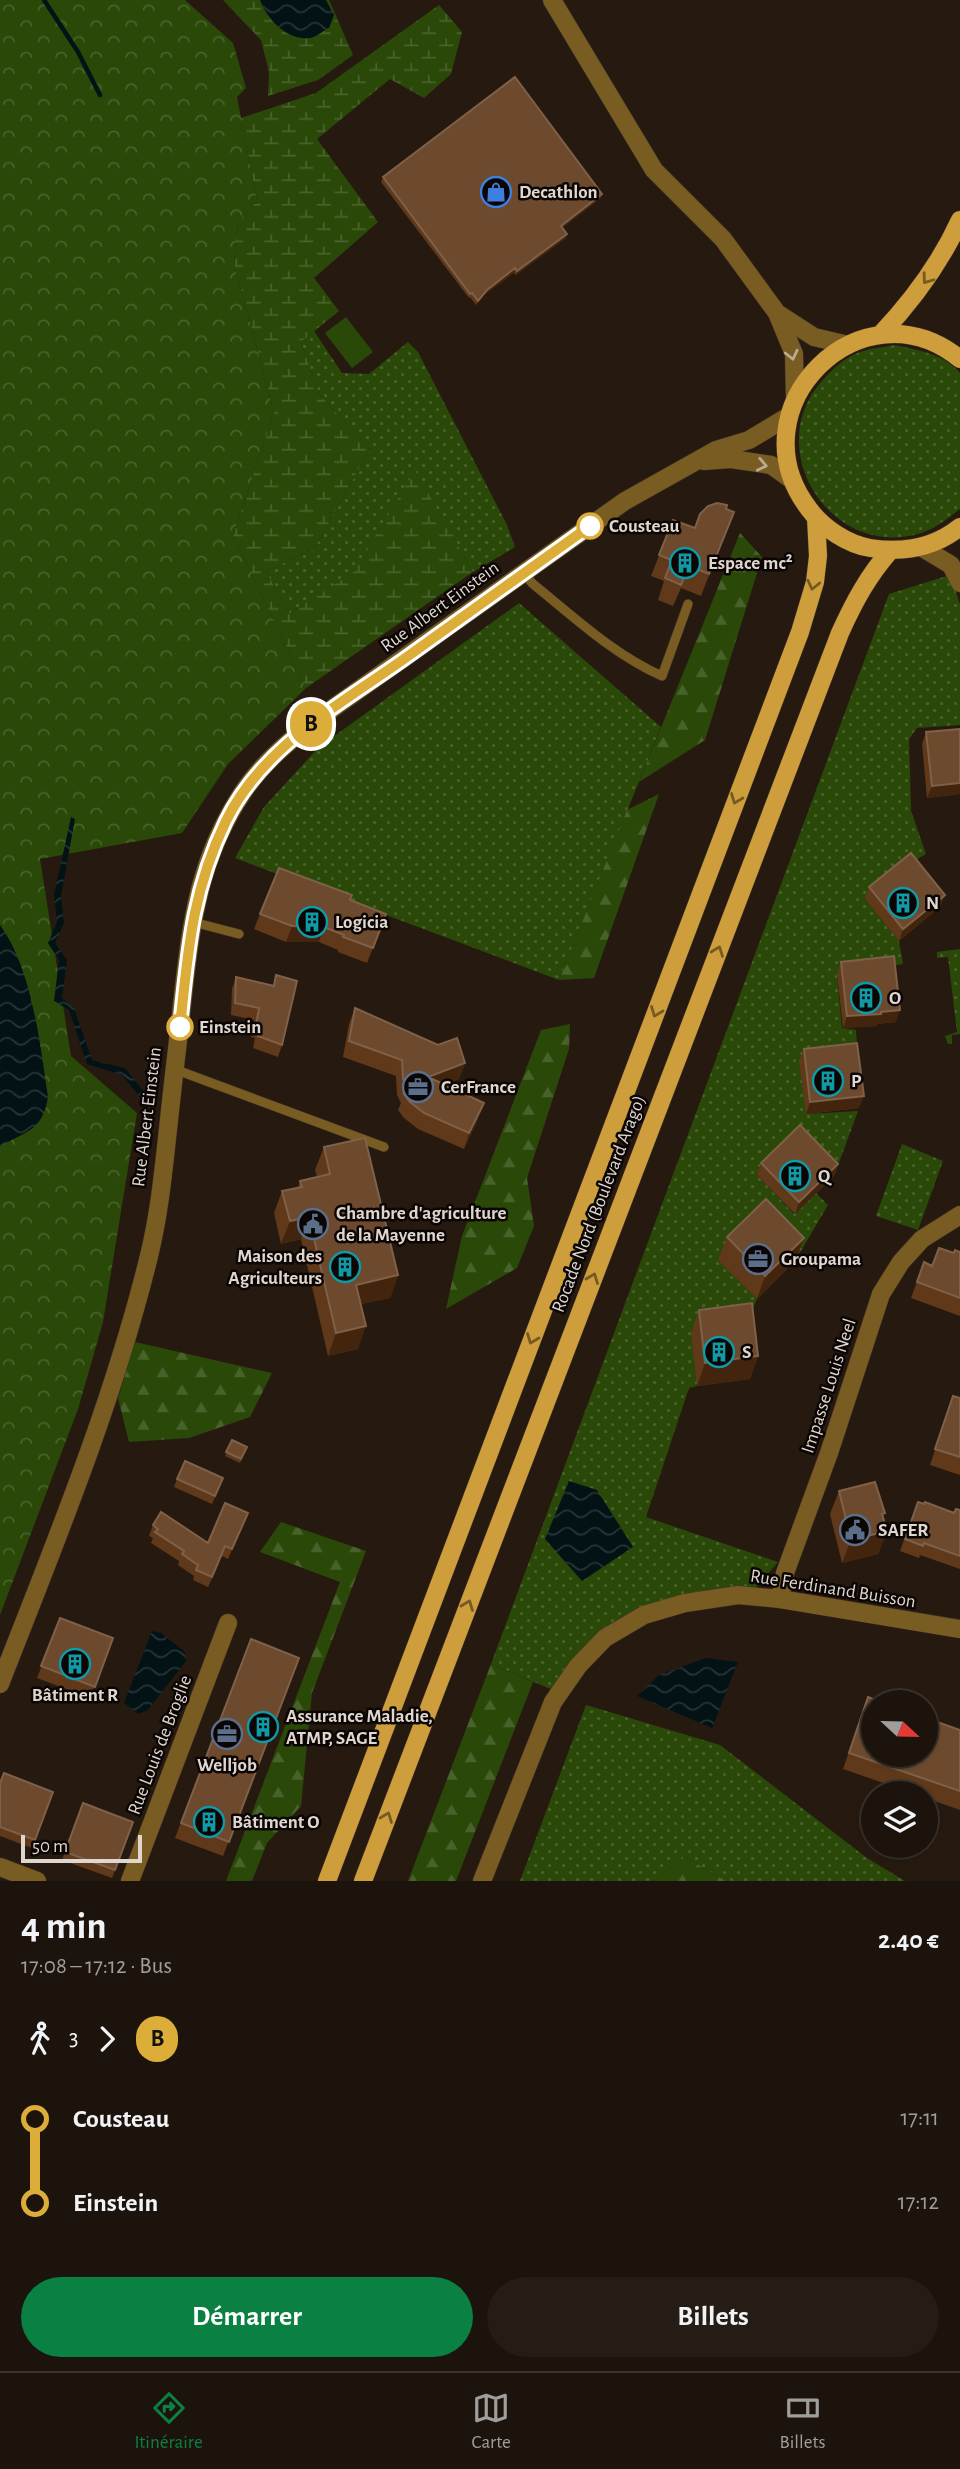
<!DOCTYPE html>
<html lang="fr">
<head>
<meta charset="utf-8">
<style>
	body { margin:0; font-family:"Alegreya Sans",sans-serif; background:#251d15; color:#f1f3f6; height:100vh; display:flex; flex-direction:column; font-size:26px; white-space:nowrap }
	* { box-sizing:border-box; margin:0 }
	p { font-size:23px; color:#a09e9d }
	.icon { flex:none; width:38px; height:38px; fill:none; stroke:currentColor; stroke-width:2; stroke-linecap:round; stroke-linejoin:round }
	.map { position:relative; height:1881px; overflow:hidden }
	.sheet { display:flex; flex-direction:column; background:#1c140c; flex:1 }
	.sheet>* { flex:none }
	.badge { padding:0 14px; border-radius:23px; font-size:24px; line-height:46px }
	.needle { width:46px; rotate:112deg }
	.tools { position:absolute; left:861px; top:1690px; display:grid; gap:14px }
	.tools a { display:grid; place-items:center; width:77px; height:77px; border-radius:50%; background:#1c140c; box-shadow:0 2px 5px #0004,0 0 0 2px #3a332d; font-size:35px }
	.scale { position:absolute; left:21px; bottom:18px; width:121px; box-sizing:border-box; padding-left:7px; border:4px solid #dfd6d0; border-top:0; font-size:19px; line-height:24px; white-space:nowrap; color:#dfd6d0; -webkit-text-stroke:5px #0b0604; paint-order:stroke }
	.map>.badge { position:absolute; translate:-50% -50%; box-shadow:0 0 0 4px #fff }
	.legs { display:flex; align-items:center; gap:10px; height:77px; padding:0 21px; font-size:23px }
	.legs p { margin-inline-start:auto }
	.overview { display:flex; align-items:center; justify-content:space-between; height:119px; padding:0 21px }
	h1 { font-size:38px; font-weight:600; line-height:52px }
	.primary-button { display:flex; gap:14px; margin-top:auto; padding:14px 21px }
	.primary-button a { flex:1; height:80px; border-radius:42px; background:#0b8043; color:#fff; font-size:28px; font-weight:600; line-height:80px; text-align:center }
	.primary-button a+a { background:#251d15; color:#f1f3f6 }
	ul { padding:0 21px; list-style:none }
	li { display:flex; align-items:center; gap:24px; height:84px; font-size:26px }
	li i { display:grid; place-items:center; width:10px; height:100%; margin:0 9px; background:currentColor }
	li i::after { content:''; width:18px; height:18px; margin:-9px; border:5px solid; border-radius:50%; background:#1c140c }
	li p { margin-inline-start:auto }
	li:first-child i { background:linear-gradient(#0000 50%,currentColor 0) }
	li:last-child i { background:linear-gradient(currentColor 50%,#0000 0) }
	.menu { display:flex; justify-content:space-around; align-items:center; height:98px; border-top:2px solid #3a332d; background:#1c140c; font-size:19px; color:#a09e9d }
	.menu a { display:grid; justify-items:center; gap:4px }
	.menu .selected { color:#0b8043 }
	.map>svg:first-child { display:block }
</style>
</head>
<body>
<div class="map">
<svg width="960" height="1881" viewBox="0 0 960 1881">
	<defs>
		<pattern id="grass-dots" width="8" height="8" patternUnits="userSpaceOnUse" patternTransform="scale(1.75)"><rect width="8" height="8" fill="#2a4908"/><path d="M2 2h.1M6 6h.1" fill="none" stroke="#48622b" stroke-width="1.8" stroke-linecap="round"/></pattern>
		<pattern id="forest-firs" width="22" height="20" patternUnits="userSpaceOnUse" patternTransform="scale(1.75)"><rect width="22" height="20" fill="#2a4908"/><path d="M5 1l3.5 6h-7zM16 11l3.5 6h-7z" fill="#48622b"/></pattern>
		<pattern id="wetland-marsh" width="20" height="14" patternUnits="userSpaceOnUse" patternTransform="scale(1.75)"><rect width="20" height="14" fill="#2a4908"/><path d="M1 5h8M5 5V1M11 12h8M15 12V8" fill="none" stroke="#48622b"/></pattern>
		<pattern id="park-crowns" width="20" height="18" patternUnits="userSpaceOnUse" patternTransform="scale(1.75)"><rect width="20" height="18" fill="#2a4908"/><path d="M2 6a3 3 0 1 1 6 0M12 15a3 3 0 1 1 6 0" fill="none" stroke="#48622b"/></pattern>
		<pattern id="water-waves" width="16" height="10" patternUnits="userSpaceOnUse" patternTransform="scale(1.75)"><rect width="16" height="10" fill="#021215"/><path d="M0 5q4-4 8 0t8 0" fill="none" stroke="#263436"/></pattern>
	</defs>
	<rect width="100%" height="100%" fill="#261a10"/>
	<!-- grass -->
	<path fill="url(#grass-dots)" d="M314 331 342 373 369 374 408 342 418 352 507 525 515 547 473 572 415 471 355 572 289 614 266 571 314 549 370 449 319 394 301 342Z
		M895 345C918 350 944 354 960 373V509C946 520 932 531 914 535 828 555 763 448 821 382 832 369 846 356 863 351 873 348 885 347 895 345Z
		M950 575 960 604V725L917 728 909 739 911 811 926 854 907 865 865 899 899 941 903 964 837 975 842 1028 856 1030 857 1051 806 1114 858 1111 834 1176 796 1137 757 1175 794 1214 816 1193 828 1205 795 1261 758 1222 719 1260 757 1299 744 1329 697 1386 689 1388 646 1517 778 1562 755 1589 635 1615 553 1690 491 1664 889 594Z
		M519 603 661 727 559 980 235 858 264 807 319 747Z
		M960 949V1034L952 1035V1044H948L945 1036 957 1032 948 957 937 958V952Z
		M902 1144 943 1161 918 1230 876 1216Z
		M586 1705 720 1745 867 1858 905 1881H726L685 1857 654 1881H520Z"/>
	<!-- forest -->
	<path fill="url(#forest-firs)" d="M740 533 762 557 705 740 639 782Z
		M659 794 594 978 559 980 627 810Z
		M570 1024 569 1049 527 1178 534 1226 517 1268 446 1309 462 1236 541 1030Z
		M135 1342 272 1373 250 1417 189 1438 129 1442 118 1398Z
		M281 1522 366 1551 312 1693 301 1806 267 1843 252 1881H226L340 1582 260 1552Z
		M491 1664 533 1682 456 1881H408Z
		M685 1857 726 1881H654Z"/>
	<!-- wetland -->
	<path fill="url(#wetland-marsh)" d="M223 0H329L353 55 318 80 268 96 269 72 261 40Z
		M439 5 462 32 451 74 424 98 390 79 317 139 378 222 314 278 339 311 301 342 319 394 370 449 314 549 266 571 289 614 354 572 415 470 473 572 306 688 233 535 274 412 234 264 238 221 257 201 241 118 316 93Z"/>
	<!-- park -->
	<path fill="url(#park-crowns)" d="M0 0H185L233 43 246 88 237 97 257 201 238 221 234 264 274 412 233 535 306 688 228 764 182 833 40 859 71 1056 137 1113 103 1322 78 1409 0 1615Z"/>
	<!-- pitch -->
	<path fill="#2a4908" d="M346 317 373 352 352 368 325 333Z"/>
	<!-- water -->
	<path fill="url(#water-waves)" d="M260 0H326L334 15 329 28C323 31 316 37 310 38 287 41 267 19 260 0Z
		M71 817 75 819 61 896 64 923 55 943 67 960 62 998 74 1008 92 1060 125 1068 153 1103 147 1106 122 1075 87 1064 69 1010 54 1001 59 960 48 943 57 922 54 895Z
		M0 925C32 969 40 1043 48 1097 43 1130 26 1132 0 1146Z
		M569 1481 597 1490 633 1547 582 1581 545 1539Z
		M152 1631 161 1633 185 1652 186 1661 148 1710 138 1714 124 1703Z
		M706 1658 738 1662 712 1728 637 1696 659 1675Z"/>
	<g fill="none" stroke-linecap="round" stroke-linejoin="round">
		<!-- stream -->
		<path stroke="#021215" stroke-width="4.5" d="M44 0 78 52 100 95"/>
		<!-- service casing -->
		<g stroke="#40342b" stroke-width="10">
			<path id="service" d="M523 573 533 584C574 617 614 655 662 676L688 604
				M193 922 239 934
				M174 1069 384 1147"/>
		</g>
		<!-- minor casing -->
		<g stroke="#40342b" stroke-width="19">
			<path id="minor" d="M552 0 654 170 723 239 777 313 794 354 795 399
				M777 313 814 337 848 345
				M704 461 731 459 771 465 792 480
				M921 547 951 565 960 583
				M780 1599 785 1573 829 1453 881 1294 901 1262 922 1239 960 1215
				M0 1684C55 1543 113 1403 149 1256 160 1211 164 1165 169 1120 173 1081 178 1043 182 1004 191 924 198 858 245 789 266 759 296 735 326 713L625 501 716 450 749 440 789 416
				M0 1867 37 1881
				M130 1881 228 1623
				M482 1881 553 1702 578 1666 605 1638 644 1615 685 1603 738 1595 780 1599 960 1629"/>
		</g>
		<!-- primary casing -->
		<g stroke="#40342b" stroke-width="19">
			<path id="primary" d="M880 335C913 300 940 264 960 220
				M960 359C862 279 732 408 809 509 823 528 847 544 870 548 903 553 934 548 960 527
				M327 1881 800 632 815 582 818 556 816 518
				M363 1881 840 633C854 602 868 576 890 551"/>
		</g>
		<!-- service -->
		<use href="#service" stroke="#795c22" stroke-width="9"/>
		<!-- minor -->
		<use href="#minor" stroke="#795c22" stroke-width="18"/>
		<!-- primary -->
		<use href="#primary" stroke="#ce9d3c" stroke-width="18"/>
	</g>
	<!-- wall -->
	<path fill="#60391b" d="M383 177 602 194 601 198 562 228 566 238 516 275 514 273 485 294 476 305 470 297 469 298 381 182Z
		M726 509V533L701 596 681 588 673 606 658 600 664 581 651 576 673 520 695 528Z
		M960 729V794L927 798 922 744 926 732Z
		M869 887 945 895 940 907 899 941 865 899Z
		M350 900 386 914 367 963 338 952V950L319 942H286L254 929 260 914Z
		M841 962 896 1022 877 1024V1026L843 1028 837 974Z
		M276 975 282 1045 278 1057 253 1048 255 1038 251 1037 254 1020 231 1015 232 989 236 977 273 985Z
		M355 1008 465 1063 459 1079 444 1085 478 1119 464 1149 418 1129 404 1118 398 1110 401 1103 397 1095 396 1076 343 1057 349 1024Z
		M804 1049 859 1108 806 1114 799 1061Z
		M324 1147 398 1275 390 1298 361 1304 358 1349 328 1356 301 1239 281 1244 274 1213 282 1191 298 1187 300 1181 317 1177 315 1170Z
		M761 1163 838 1164 834 1176 795 1214 757 1175Z
		M727 1237 804 1238 795 1261 757 1299 718 1260Z
		M960 1252V1316L911 1298 924 1262 932 1266Z
		M699 1310 758 1356 750 1379 697 1386 691 1333Z
		M953 1396 960 1398V1475L930 1465Z
		M232 1440 247 1447 240 1463 225 1456Z
		M223 1478 212 1504 174 1487 177 1479Z
		M839 1491 883 1517 887 1531 878 1554 842 1563 830 1514Z
		M918 1502 954 1513 960 1510V1569L920 1555 919 1558 900 1551Z
		M244 1523 228 1559 222 1556 208 1587 193 1580 194 1576 178 1565 179 1561 151 1543 153 1538 149 1536 153 1525 208 1543Z
		M60 1618 113 1638 90 1698 37 1678Z
		M251 1639 299 1658 223 1856 175 1838Z
		M868 1697 960 1730V1810L926 1798V1794H915L843 1769Z
		M0 1783 53 1792 32 1848 0 1836Z
		M83 1803 133 1822 112 1878 62 1860Z"/>
	<!-- shaded-wall -->
	<path fill="#43250e" d="M602 194 601 198 559 230 561 226Z
		M567 234 566 238 516 275 517 271Z
		M515 268 514 273 485 294 476 305 478 301 487 290Z
		M734 512 726 533 701 596 709 574Z
		M960 783V794L927 798 932 786Z
		M945 895 940 907 899 941 903 929Z
		M292 926 324 927 319 942H286Z
		M900 1010 896 1022 877 1024V1026L843 1028 847 1016Z
		M465 1063 459 1079 422 1093 428 1077Z
		M864 1096 859 1108 806 1114 810 1102Z
		M484 1103 478 1119 464 1149 469 1133Z
		M838 1164 834 1176 795 1214 799 1202Z
		M309 1217 301 1239 281 1244 290 1221Z
		M804 1238 795 1261 757 1299 765 1276Z
		M398 1275 390 1298 348 1307 356 1285Z
		M366 1326 358 1349 328 1356 336 1333Z
		M758 1356 750 1379 697 1386 705 1363Z
		M885 1513 878 1533 887 1531 878 1554 842 1563 851 1540 882 1514Z"/>
	<!-- building -->
	<path fill="#6d4a2e" stroke="#7f6048" stroke-width="2" d="M515 77 602 194 561 226 567 234 517 271 515 268 487 290 478 301 472 293 470 294 383 177Z
		M717 503 727 505 726 509 734 512 709 574 689 566 681 585 665 578 672 560 659 555 673 520 695 528 700 514 708 506Z
		M960 729V783L932 786 926 732Z
		M911 853 945 895 903 929 869 887Z
		M279 868 352 895 350 900 386 914 373 948 343 937 344 935 324 927 292 926 260 914Z
		M894 956 900 1010 881 1012V1014L847 1016 841 962Z
		M276 975 297 981 282 1045 258 1036 260 1026 256 1025 259 1008 235 1003 236 977 274 986Z
		M355 1008 438 1045 457 1038 465 1063 428 1077 484 1103 469 1133 424 1113 410 1102 404 1094 409 1092 403 1079 402 1060 349 1041Z
		M857 1043 864 1096 810 1102 804 1049Z
		M800 1125 838 1164 799 1202 761 1163Z
		M365 1138 398 1275 356 1285 366 1326 336 1333 309 1217 290 1221 282 1191 302 1187 300 1181 330 1174 324 1147Z
		M766 1199 804 1238 765 1276 727 1237Z
		M939 1248 954 1253 955 1250 960 1252V1298L917 1282 924 1262 932 1266Z
		M752 1303 758 1356 705 1363 699 1310Z
		M953 1396 960 1398V1457L935 1449Z
		M232 1440 247 1447 241 1459 226 1452Z
		M185 1461 223 1478 215 1496 177 1479Z
		M875 1482 885 1513 882 1514 887 1531 851 1540 839 1491Z
		M918 1502 924 1504 925 1502 954 1513 956 1509 960 1510V1556L924 1543 923 1546 905 1539Z
		M225 1503 248 1513 232 1549 225 1546 212 1577 196 1570 198 1565 182 1554 184 1551 155 1532 158 1529 153 1525 161 1512 208 1543Z
		M60 1618 113 1638 95 1687 41 1666Z
		M251 1639 299 1658 229 1842 181 1823Z
		M868 1697 883 1703H873V1755H926V1718L960 1730V1791L849 1753Z
		M4 1773 53 1792 35 1840 0 1827V1783Z
		M83 1803 133 1822 115 1870 65 1852Z"/>
	<!-- one-way arrows -->
	<defs><path id="oneway-chevron" d="M-2-3.5L2.5 0L-2 3.5" fill="none" stroke-width="1.6" stroke-linecap="round" stroke-linejoin="round" transform="scale(1.75)"/></defs>
	<g stroke="#765923">
		<use href="#oneway-chevron" transform="translate(927 279) rotate(126)"/>
		<use href="#oneway-chevron" transform="translate(813 585) rotate(103)"/>
		<use href="#oneway-chevron" transform="translate(736 799) rotate(111)"/>
		<use href="#oneway-chevron" transform="translate(718 951) rotate(-69)"/>
		<use href="#oneway-chevron" transform="translate(656 1012) rotate(111)"/>
		<use href="#oneway-chevron" transform="translate(593 1278) rotate(-69)"/>
		<use href="#oneway-chevron" transform="translate(532 1339) rotate(111)"/>
		<use href="#oneway-chevron" transform="translate(468 1605) rotate(-69)"/>
		<use href="#oneway-chevron" transform="translate(387 1817) rotate(-69)"/>
	</g>
	<g stroke="#bbab93">
		<use href="#oneway-chevron" transform="translate(792 355) rotate(77)"/>
		<use href="#oneway-chevron" transform="translate(762 465) rotate(12)"/>
	</g>
	<g fill="none" stroke-linecap="round" stroke-linejoin="round">
		<!-- line-1 casing -->
		<g stroke="#fff" stroke-width="16">
			<path id="line-1" d="M180 1027C188 951 192 891 226 821 262 747 339 705 404 659 466 614 528 570 590 526"/>
		</g>
		<!-- line-1 -->
		<use href="#line-1" stroke="#ddad3a" stroke-width="10"/>
	</g>
	<!-- icons -->
	<defs>
		<g id="shop-ring" transform="scale(1.575)"><circle r="9.5" fill="#0b0604" stroke="#3f7fe0" stroke-width="1.5"/><path d="M-5-2.5h2.3a2.7 3.5 0 0 1 5.4 0H5L5.5 6h-11ZM-1.5-2.5h3a1.5 2.3 0 0 0-3 0Z" fill="#3f7fe0"/></g>
		<g id="building-ring" transform="scale(1.575)"><circle r="9.5" fill="#0b0604" stroke="#0f9aa8" stroke-width="1.5"/><path d="M-4-6H4V6H1V3H-1V6H-4ZM-2.5-4.3h1.7v1.8h-1.7ZM.8-4.3h1.7v1.8H.8ZM-2.5-1h1.7V.8h-1.7ZM.8-1h1.7V.8H.8Z" fill="#0f9aa8"/></g>
		<g id="office-ring" transform="scale(1.575)"><circle r="9.5" fill="#0b0604" stroke="#5c6f8a" stroke-width="1.5"/><path d="M-6-3h4V-5.5h4V-3h4V5H-6ZM-1-4.5V-3h2v-1.5ZM-6 0V1H6V0Z" fill="#5c6f8a"/></g>
		<g id="civic-ring" transform="scale(1.575)"><circle r="9.5" fill="#0b0604" stroke="#5c6f8a" stroke-width="1.5"/><path d="M-.6-6.5H3V-4.5H.6V-3L4-1V1h2V6H-6V1h2V-1L-.6-3ZM-1.2 2.5V6h2.4V2.5Z" fill="#5c6f8a"/></g>
	</defs>
	<g fill-rule="evenodd">
		<use href="#shop-ring" x="496" y="192"/>
		<use href="#building-ring" x="685" y="563"/>
		<use href="#building-ring" x="903" y="903"/>
		<use href="#building-ring" x="312" y="922"/>
		<use href="#building-ring" x="866" y="998"/>
		<use href="#building-ring" x="828" y="1081"/>
		<use href="#office-ring" x="418" y="1087"/>
		<use href="#building-ring" x="795" y="1176"/>
		<use href="#civic-ring" x="313" y="1224"/>
		<use href="#office-ring" x="758" y="1259"/>
		<use href="#building-ring" x="345" y="1267"/>
		<use href="#building-ring" x="719" y="1352"/>
		<use href="#civic-ring" x="855" y="1530"/>
		<use href="#building-ring" x="75" y="1664"/>
		<use href="#building-ring" x="263" y="1727"/>
		<use href="#office-ring" x="227" y="1734"/>
		<use href="#building-ring" x="209" y="1822"/>
	</g>
	<!-- markers -->
	<g fill="#fff" stroke="#ddad3a" stroke-width="3.5">
		<circle cx="590" cy="526" r="12"/>
		<circle cx="180" cy="1027" r="12"/>
	</g>
	<g text-anchor="middle" dominant-baseline="central" stroke-width="5" stroke-linejoin="round" paint-order="stroke">
		<!-- poi labels -->
		<g font-size="19" font-weight="bold" fill="#dfd6d0" stroke="#0b0604" text-anchor="start">
			<text x="519" y="192">Decathlon</text>
			<text x="708" y="563">Espace mc²</text>
			<text x="926" y="903">N</text>
			<text x="335" y="922">Logicia</text>
			<text x="889" y="998">O</text>
			<text x="851" y="1081">P</text>
			<text x="441" y="1087">CerFrance</text>
			<text x="818" y="1176">Q</text>
			<text x="336" y="1213">Chambre d'agriculture<tspan x="336" dy="22">de la Mayenne</tspan></text>
			<text x="322" y="1256" text-anchor="end">Maison des<tspan x="322" dy="22">Agriculteurs</tspan></text>
			<text x="781" y="1259">Groupama</text>
			<text x="742" y="1352">S</text>
			<text x="878" y="1530">SAFER</text>
			<text x="75" y="1695" text-anchor="middle">Bâtiment R</text>
			<text x="286" y="1716">Assurance Maladie,<tspan x="286" dy="22">ATMP, SAGE</tspan></text>
			<text x="227" y="1765" text-anchor="middle">Welljob</text>
			<text x="232" y="1822">Bâtiment O</text>
		</g>
		<!-- stop labels -->
		<g font-size="19" font-weight="bold" fill="#dfd6d0" stroke="#0b0604" text-anchor="start">
			<text x="609" y="526">Cousteau</text>
			<text x="199" y="1027">Einstein</text>
		</g>
		<!-- street labels -->
		<g font-size="19" fill="#dfd6d0" stroke="#0b0604">
			<text transform="translate(440 607) rotate(-36)">Rue Albert Einstein</text>
			<text transform="translate(147 1117) rotate(-83)">Rue Albert Einstein</text>
			<text transform="translate(599 1204) rotate(-69)">Rocade Nord (Boulevard Arago)</text>
			<text transform="translate(829 1386) rotate(-72)">Impasse Louis Neel</text>
			<text transform="translate(833 1589) rotate(9)">Rue Ferdinand Buisson</text>
			<text transform="translate(160 1745) rotate(-69)">Rue Louis de Broglie</text>
		</g>
	</g>
</svg>
<div class="tools">
<a><svg class="needle" viewBox="-14 -14 28 28"><path d="M0-13l5 13h-10z" fill="#e53935"/><path d="M0 13l5-13h-10z" fill="#a09e9d"/></svg></a>
<a><svg class="icon" aria-label="layers" viewBox="0 0 24 24"><path d="M12 4l9 5-9 5-9-5zM3 14l9 5 9-5"/></svg></a>
</div>
<div class="scale">50 m</div>
<b class="badge" style="left:311px;top:724px;background:#ddad3a;color:#111">B</b>
</div>
<section class="sheet">
<div class="overview"><div><h1>4 min</h1><p>17:08 – 17:12 · Bus</p></div><b>2.40 €</b></div>
<div class="legs"><svg class="icon" aria-label="walk" viewBox="0 0 24 24"><circle cx="13" cy="4" r="2"/><path d="M13 8l-2 6 4 7M11 14l-3 7M7 12l3-4h3l4 4"/></svg>3<svg class="icon" aria-label="forward" viewBox="0 0 24 24"><path d="M9 5l7 7-7 7"/></svg><b class="badge" style="background:#ddad3a;color:#111">B</b></div>
<ul>
<li><i style="color:#ddad3a"></i><b>Cousteau</b><p>17:11</p></li>
<li><i style="color:#ddad3a"></i><b>Einstein</b><p>17:12</p></li>
</ul>
<div class="primary-button"><a>Démarrer</a><a>Billets</a></div>
</section>
<nav class="menu">
<a class="selected"><svg class="icon" aria-label="directions" viewBox="0 0 24 24"><path d="M12 3l9 9-9 9-9-9zM9 14v-3h6M13 9l2 2-2 2"/></svg>Itinéraire</a>
<a><svg class="icon" aria-label="map" viewBox="0 0 24 24"><path d="M3 6l6-2 6 2 6-2v14l-6 2-6-2-6 2zM9 4v14M15 6v14"/></svg>Carte</a>
<a><svg class="icon" aria-label="tickets" viewBox="0 0 24 24"><path d="M3 7h18v10H3zM15 7v10"/></svg>Billets</a>
</nav>
</body>
</html>
